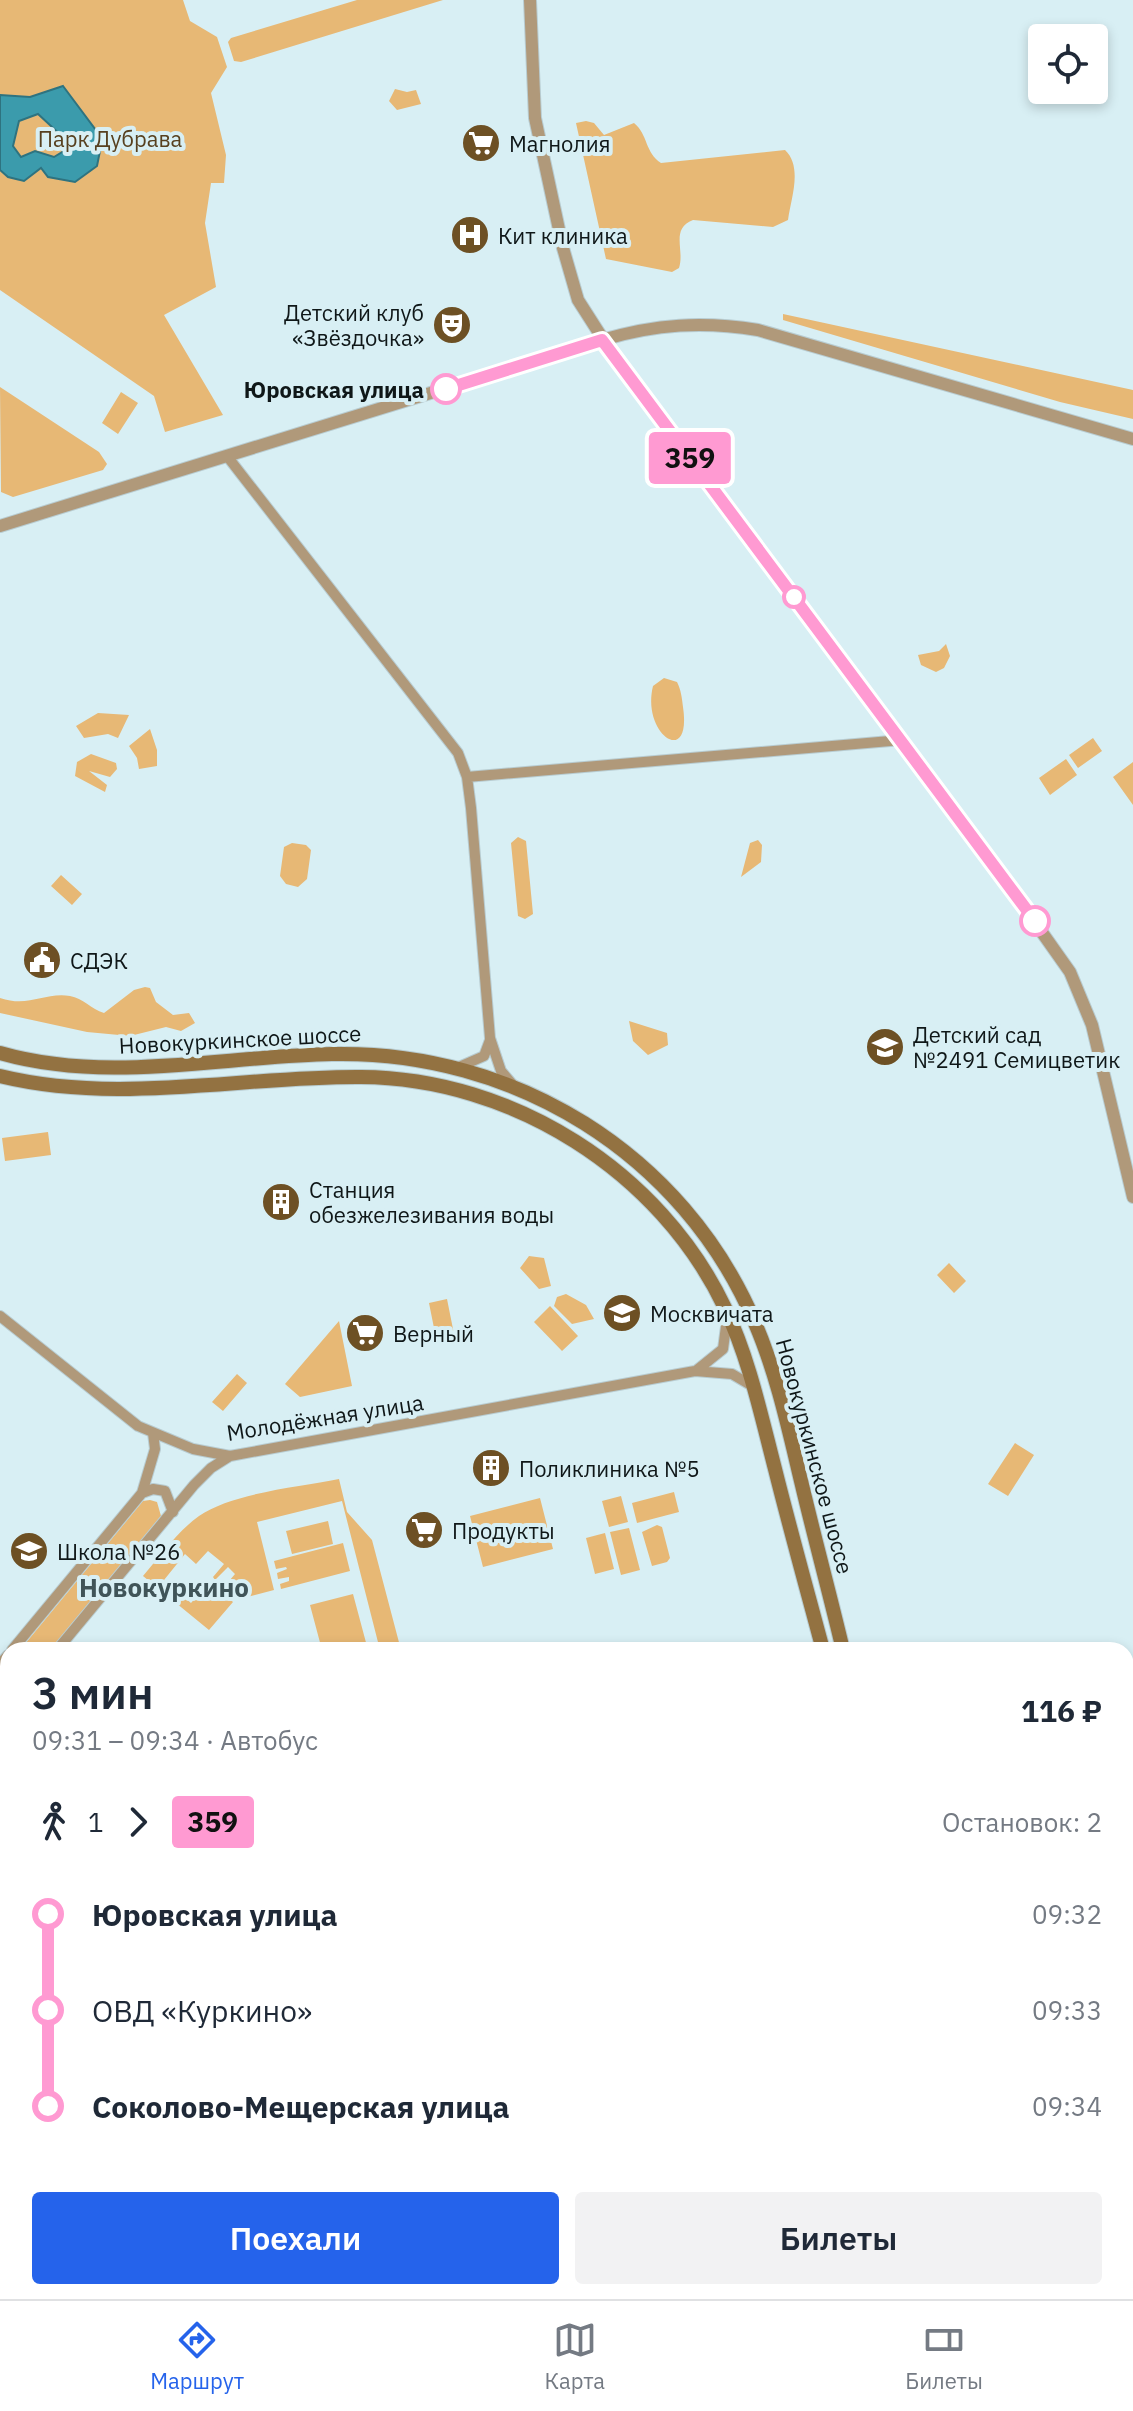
<!DOCTYPE html>
<html lang="ru">
<head>
<meta charset="utf-8">
<style>
	body { margin:0; font-family:"IBM Plex Sans",sans-serif; background:#f2f2f3; color:#1f2937; height:100vh; display:flex; flex-direction:column; font-size:30px; white-space:nowrap }
	* { box-sizing:border-box; margin:0 }
	p { font-size:26px; color:#747a83 }
	.icon { flex:none; width:44px; height:44px; fill:none; stroke:currentColor; stroke-width:2; stroke-linecap:round; stroke-linejoin:round }
	.map { position:relative; flex:1; overflow:hidden }
	.details { position:absolute; left:0px; top:1642px; width:1134px; height:658px; display:flex; flex-direction:column; background:#fff; border-radius:24px 24px 0 0; box-shadow:0 4px 12px #0003 }
	.details>* { flex:none }
	.badge { padding:0 16px; border-radius:6px; font-size:28px; line-height:52px }
	.tools { position:absolute; left:1028px; top:24px; display:grid; gap:16px }
	.tools a { display:grid; place-items:center; width:80px; height:80px; border-radius:8px; background:#fff; box-shadow:0 4px 12px #0003; font-size:40px }
	.map>.badge { position:absolute; translate:-50% -50%; box-shadow:0 0 0 4px #fff }
	.legs { display:flex; align-items:center; gap:12px; height:88px; padding:0 32px; font-size:26px }
	.legs p { margin-inline-start:auto }
	.overview { display:flex; align-items:center; justify-content:space-between; height:136px; padding:0 32px }
	h1 { font-size:44px; font-weight:600; line-height:60px }
	.primary-button { display:flex; gap:16px; margin-top:auto; padding:16px 32px }
	.primary-button a { flex:1; height:92px; border-radius:8px; background:#2563eb; color:#fff; font-size:32px; font-weight:600; line-height:92px; text-align:center }
	.primary-button a+a { background:#f2f2f3; color:#1f2937 }
	ul { padding:0 32px; list-style:none }
	li { display:flex; align-items:center; gap:28px; height:96px; font-size:30px }
	li i { display:grid; place-items:center; width:12px; height:100%; margin:0 10px; background:currentColor }
	li i::after { content:''; width:20px; height:20px; margin:-10px; border:6px solid; border-radius:50%; background:#fff }
	li p { margin-inline-start:auto }
	li:first-child i { background:linear-gradient(#0000 50%,currentColor 0) }
	li:last-child i { background:linear-gradient(currentColor 50%,#0000 0) }
	.menu { display:flex; justify-content:space-around; align-items:center; height:112px; border-top:2px solid #e0e1e3; background:#fff; font-size:22px; color:#747a83 }
	.menu a { display:grid; justify-items:center; gap:4px }
	.menu .current { color:#2563eb }
	.map>svg:first-child { display:block }
</style>
</head>
<body>
<div class="map">
<svg width="1133" height="2299" viewBox="0 0 1133 2299">
	<rect width="100%" height="100%" fill="#d8eff4"/>
	<!-- green -->
	<path fill="#e7b875" d="M0 0H183L190 21 217 37 227 67 211 93 226 155 224 183H211L205 223 216 287 164 315 223 415 165 432 154 396 0 290Z
		M357 0H443L241 62 234 61 228 42 231 38Z
		M395 89 407 92 416 90 421 104 397 110 389 101Z
		M586 121 594 123 604 135 634 123C648 134 645 153 661 163L785 150C803 167 791 198 788 220L773 227 693 220C670 229 685 250 679 268L672 272 606 259 576 123Z
		M783 314 1133 390V419L1060 402 783 320Z
		M0 387 99 452 107 464 103 470 13 497 1 492Z
		M121 392 138 403 118 434 102 423Z
		M946 644 950 656 944 668 936 672 921 665 918 655 939 651Z
		M664 678 677 682C681 690 682 698 683 707 692 768 641 735 653 686Z
		M98 713 129 715 118 738 108 734 84 738 76 726Z
		M150 729 157 750V766L139 769 137 758 129 746Z
		M1093 738 1102 751 1078 768 1069 755Z
		M91 754 116 763 117 769 110 777 89 771 107 785 105 792 75 776 77 762Z
		M1066 759 1077 775 1050 795 1039 778Z
		M1133 762V805L1113 777Z
		M518 837 526 841 533 914 525 919 518 916 511 843Z
		M758 840 762 845 761 862 741 877 750 843Z
		M292 843 306 845 311 850 307 879 298 887 286 884 280 876 284 847Z
		M61 875 82 894 72 905 51 886Z
		M145 987 150 988 156 1002 173 1015 189 1013 195 1023 181 1031 166 1027 130 1036 87 1032 0 1013V998C29 1008 44 992 70 996 83 998 91 1009 104 1013L134 990Z
		M629 1021 667 1033 668 1045 648 1055 633 1041Z
		M48 1132 51 1155 5 1161 2 1138Z
		M529 1256 544 1258 551 1286 539 1289 520 1268Z
		M949 1263 966 1281 954 1293 937 1275Z
		M566 1294 586 1305 594 1319 572 1324 554 1306 557 1297Z
		M447 1299 455 1339 437 1343 429 1303Z
		M550 1306 578 1336 562 1351 534 1322Z
		M339 1321 352 1386 300 1397 285 1384Z
		M237 1374 247 1383 223 1411 212 1402Z
		M1015 1443 1034 1455 1008 1496 988 1484Z
		M339 1479 347 1512 372 1540 401 1650H380L342 1501 257 1522 274 1590 239 1599 224 1587 235 1574 228 1567 215 1580 213 1577 224 1564 208 1551 196 1564 185 1554 164 1580 191 1603 210 1581 233 1602 209 1630 143 1576C161 1555 177 1532 199 1516 232 1493 299 1487 339 1479Z
		M674 1492 679 1512 637 1523 632 1503Z
		M621 1496 628 1522 609 1527 602 1501Z
		M540 1498 553 1549 483 1567 470 1516Z
		M150 1500 157 1502 161 1516 50 1650H20L143 1501Z
		M328 1521 333 1544 292 1554 286 1531Z
		M657 1525 662 1527 670 1558 667 1562 652 1566 642 1532Z
		M629 1528 640 1570 621 1575 610 1532Z
		M605 1533 614 1569 595 1574 586 1538Z
		M343 1543 350 1571 281 1589 280 1584 289 1581V1577L278 1579 277 1573 287 1569 286 1567 276 1569 274 1561Z
		M353 1594 368 1650H322L310 1605Z
		M427 2292H508L513 2299H445Z"/>
	<!-- water -->
	<path fill="#3b9bac" stroke="#2e7380" stroke-width="2" fill-rule="evenodd" d="M63 86 98 133 101 146 97 166 75 182 48 177 41 168 24 181 8 177 0 170V95L30 97ZM38 114 65 139 67 149 54 157 35 151 21 157 13 146 19 121Z"/>
	<g fill="none" stroke-linecap="round" stroke-linejoin="round">
		<!-- minor casing -->
		<g stroke="#b8ccd1" stroke-width="12">
			<path id="minor" d="M227 456 458 753 467 777 471 808 490 1038 501 1071 513 1085
				M467 777 902 740
				M459 1067 484 1056 490 1040
				M0 1316 138 1426 193 1449 230 1456 695 1371 732 1374 754 1387
				M697 1370 723 1349 727 1319
				M142 1493 153 1489 165 1491 173 1512
				M12 1650 142 1493 155 1449 153 1433
				M57 1650 194 1485 211 1468 230 1456
				M0 1664 8 1655
				M0 1718 8 1708
				M0 1935 8 1942
				M361 2292 370 2299
				M60 2299 66 2292"/>
		</g>
		<!-- tertiary casing -->
		<g stroke="#b8ccd1" stroke-width="14">
			<path id="tertiary" d="M530 0 535 118 563 248 578 300 617 361 1000 873 1070 972 1092 1025 1133 1197
				M0 526 602 340C656 324 703 321 758 330L1133 439
				M1126 1695 1133 1685"/>
		</g>
		<!-- secondary casing -->
		<g stroke="#b8ccd1" stroke-width="16">
			<path id="secondary" d="M0 1053C108 1084 222 1056 332 1054 513 1050 683 1153 755 1323 777 1374 789 1431 802 1485 815 1540 830 1595 843 1650
				M0 1076C119 1105 240 1076 361 1077 512 1078 660 1171 725 1308 749 1358 761 1415 775 1469 790 1529 807 1590 823 1650
				M982 2292 984 2299
				M1003 2292 1005 2299"/>
		</g>
		<!-- minor -->
		<use href="#minor" stroke="#b0997a" stroke-width="10"/>
		<!-- tertiary -->
		<use href="#tertiary" stroke="#b0997a" stroke-width="12"/>
		<!-- secondary -->
		<use href="#secondary" stroke="#937241" stroke-width="14"/>
	</g>
	<g fill="none" stroke-linecap="round" stroke-linejoin="round">
		<!-- line-1 casing -->
		<g stroke="#fff" stroke-width="18">
			<path id="line-1" d="M446 389 602 340 1035 921"/>
		</g>
		<!-- line-1 -->
		<use href="#line-1" stroke="#ff9ad2" stroke-width="12"/>
	</g>
	<!-- icons -->
	<defs>
		<g id="supermarket-disc" transform="scale(2)"><circle r="9.5" fill="#6d5024" stroke="#d8eff4"/><path d="M-6-5.5h2.5l.6 2H6L4.5 2H-2.5L-4.4-4H-6ZM-1.5 3.2a1.3 1.3 0 1 0 .1 0ZM3 3.2a1.3 1.3 0 1 0 .1 0Z" fill="#fff"/></g>
		<g id="hospital-disc" transform="scale(2)"><circle r="9.5" fill="#6d5024" stroke="#d8eff4"/><path d="M-5-5h3v3.5h4V-5h3V5h-3V1.5h-4V5h-3Z" fill="#fff"/></g>
		<g id="theatre-disc" transform="scale(2)"><circle r="9.5" fill="#6d5024" stroke="#d8eff4"/><path d="M-5-5.5Q0-4 5-5.5V0Q5 5 0 6Q-5 5-5 0ZM-3.3-2.5H-1v1.5H-3.3ZM1-2.5H3.3v1.5H1ZM-2.8 1Q0 5.5 2.8 1Z" fill="#fff"/></g>
		<g id="civic-disc" transform="scale(2)"><circle r="9.5" fill="#6d5024" stroke="#d8eff4"/><path d="M-.6-6.5H3V-4.5H.6V-3L4-1V1h2V6H-6V1h2V-1L-.6-3ZM-1.2 2.5V6h2.4V2.5Z" fill="#fff"/></g>
		<g id="school-disc" transform="scale(2)"><circle r="9.5" fill="#6d5024" stroke="#d8eff4"/><path d="M0-5L7-2L0 1L-7-2ZM-4 1L0 2.5L4 1V4Q0 6-4 4Z" fill="#fff"/></g>
		<g id="building-disc" transform="scale(2)"><circle r="9.5" fill="#6d5024" stroke="#d8eff4"/><path d="M-4-6H4V6H1V3H-1V6H-4ZM-2.5-4.3h1.7v1.8h-1.7ZM.8-4.3h1.7v1.8H.8ZM-2.5-1h1.7V.8h-1.7ZM.8-1h1.7V.8H.8Z" fill="#fff"/></g>
	</defs>
	<g fill-rule="evenodd">
		<use href="#supermarket-disc" x="481" y="143"/>
		<use href="#hospital-disc" x="470" y="235"/>
		<use href="#theatre-disc" x="452" y="325"/>
		<use href="#civic-disc" x="42" y="960"/>
		<use href="#school-disc" x="885" y="1047"/>
		<use href="#building-disc" x="281" y="1202"/>
		<use href="#school-disc" x="622" y="1313"/>
		<use href="#supermarket-disc" x="365" y="1333"/>
		<use href="#building-disc" x="491" y="1468"/>
		<use href="#supermarket-disc" x="424" y="1530"/>
		<use href="#school-disc" x="29" y="1551"/>
	</g>
	<!-- markers -->
	<g fill="#fff" stroke="#ff9ad2" stroke-width="4">
		<circle cx="446" cy="389" r="14"/>
		<circle cx="794" cy="597" r="10"/>
		<circle cx="1035" cy="921" r="14"/>
	</g>
	<g text-anchor="middle" dominant-baseline="central" stroke-width="8" stroke-linejoin="round" paint-order="stroke">
		<!-- park labels -->
		<g font-size="22" fill="#57401f" stroke="#d8eff4">
			<text x="110" y="138">Парк Дубрава</text>
		</g>
		<!-- poi labels -->
		<g font-size="22" fill="#0f1718" stroke="#d8eff4" text-anchor="start">
			<text x="509" y="143">Магнолия</text>
			<text x="498" y="235">Кит клиника</text>
			<text x="424" y="312" text-anchor="end">Детский клуб<tspan x="424" dy="25">«Звёздочка»</tspan></text>
			<text x="70" y="960">СДЭК</text>
			<text x="913" y="1034">Детский сад<tspan x="913" dy="25">№2491 Семицветик</tspan></text>
			<text x="309" y="1189">Станция<tspan x="309" dy="25">обезжелезивания воды</tspan></text>
			<text x="650" y="1313">Москвичата</text>
			<text x="393" y="1333">Верный</text>
			<text x="519" y="1468">Поликлиника №5</text>
			<text x="452" y="1530">Продукты</text>
			<text x="57" y="1551">Школа №26</text>
		</g>
		<!-- stop labels -->
		<g font-size="22" font-weight="bold" fill="#0f1718" stroke="#d8eff4" text-anchor="end">
			<text x="424" y="389">Юровская улица</text>
		</g>
		<!-- street labels -->
		<g font-size="22" fill="#0f1718" stroke="#d8eff4">
			<text transform="translate(240 1039) rotate(-3)">Новокуркинское шоссе</text>
			<text transform="translate(325 1417) rotate(-9)">Молодёжная улица</text>
			<text transform="translate(815 1456) rotate(75)">Новокуркинское шоссе</text>
		</g>
		<!-- quarter labels -->
		<g font-size="26" font-weight="bold" fill="#405458" stroke="#d8eff4">
			<text x="164" y="1587">Новокуркино</text>
		</g>
	</g>
</svg>
<div class="tools">
<a><svg class="icon" aria-label="locate" viewBox="0 0 24 24"><circle cx="12" cy="12" r="6"/><path d="M12 2v4M12 18v4M2 12h4M18 12h4"/></svg></a>
</div>
<b class="badge" style="left:690px;top:458px;background:#ff9ad2;color:#111">359</b>
<section class="details">
<div class="overview"><div><h1>3 мин</h1><p>09:31 – 09:34 · Автобус</p></div><b>116 ₽</b></div>
<div class="legs"><svg class="icon" aria-label="walk" viewBox="0 0 24 24"><circle cx="13" cy="4" r="2"/><path d="M13 8l-2 6 4 7M11 14l-3 7M7 12l3-4h3l4 4"/></svg>1<svg class="icon" aria-label="forward" viewBox="0 0 24 24"><path d="M9 5l7 7-7 7"/></svg><b class="badge" style="background:#ff9ad2;color:#111">359</b><p>Остановок: 2</p></div>
<ul>
<li><i style="color:#ff9ad2"></i><b>Юровская улица</b><p>09:32</p></li>
<li><i style="color:#ff9ad2"></i><span>ОВД «Куркино»</span><p>09:33</p></li>
<li><i style="color:#ff9ad2"></i><b>Соколово-Мещерская улица</b><p>09:34</p></li>
</ul>
<div class="primary-button"><a>Поехали</a><a>Билеты</a></div>
</section>
</div>
<nav class="menu">
<a class="current"><svg class="icon" aria-label="directions" viewBox="0 0 24 24"><path d="M12 3l9 9-9 9-9-9zM9 14v-3h6M13 9l2 2-2 2"/></svg>Маршрут</a>
<a><svg class="icon" aria-label="map" viewBox="0 0 24 24"><path d="M3 6l6-2 6 2 6-2v14l-6 2-6-2-6 2zM9 4v14M15 6v14"/></svg>Карта</a>
<a><svg class="icon" aria-label="tickets" viewBox="0 0 24 24"><path d="M3 7h18v10H3zM15 7v10"/></svg>Билеты</a>
</nav>
</body>
</html>
